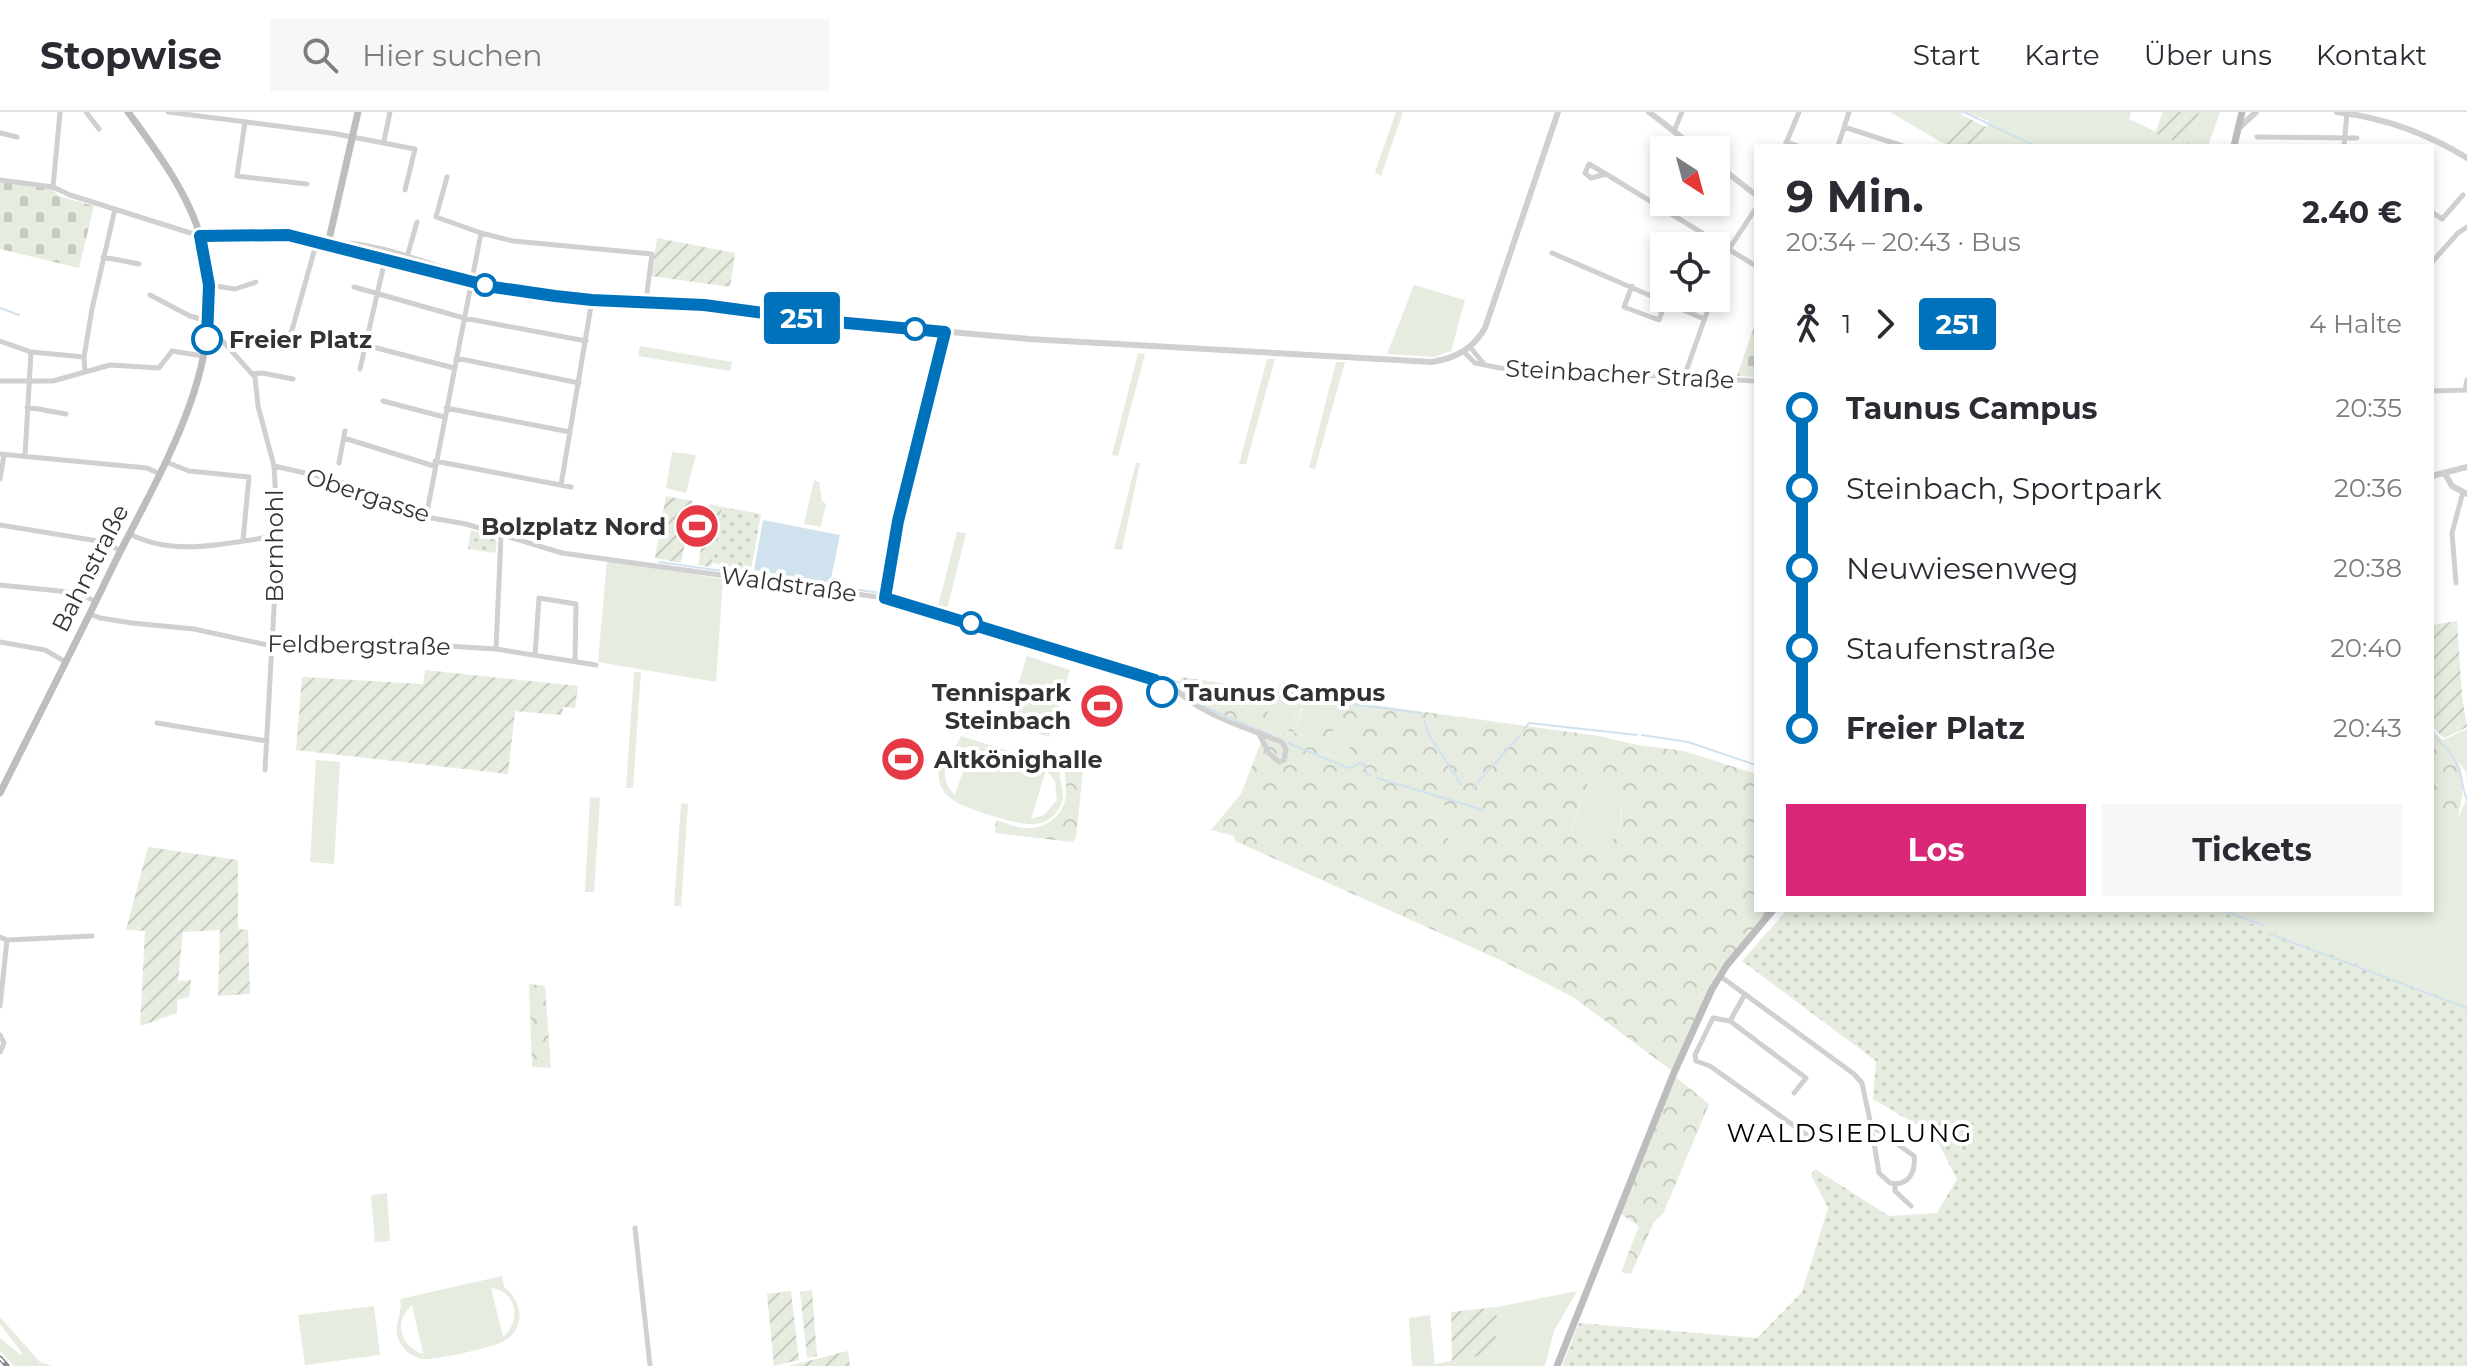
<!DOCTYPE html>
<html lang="de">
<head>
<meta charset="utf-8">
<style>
	body { margin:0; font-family:Montserrat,sans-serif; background:#f7f7f7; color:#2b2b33; height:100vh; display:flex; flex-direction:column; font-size:30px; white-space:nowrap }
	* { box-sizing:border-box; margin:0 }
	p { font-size:26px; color:#7c7c81 }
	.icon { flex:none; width:44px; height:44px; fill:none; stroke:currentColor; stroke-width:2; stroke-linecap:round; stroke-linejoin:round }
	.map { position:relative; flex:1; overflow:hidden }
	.sheet { position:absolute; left:1754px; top:32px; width:680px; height:768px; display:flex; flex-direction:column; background:#fff; border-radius:0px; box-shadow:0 4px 12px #0003 }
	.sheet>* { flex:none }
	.badge { padding:0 16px; border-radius:6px; font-size:28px; line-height:52px }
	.needle { width:52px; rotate:144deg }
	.fabs { position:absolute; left:1650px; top:24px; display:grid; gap:16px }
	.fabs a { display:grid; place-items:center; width:80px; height:80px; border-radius:0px; background:#fff; box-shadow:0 4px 12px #0003; font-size:40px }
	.map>.badge { position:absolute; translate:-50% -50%; box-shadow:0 0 0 4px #fff }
	.legs { display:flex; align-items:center; gap:12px; height:88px; padding:0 32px; font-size:26px }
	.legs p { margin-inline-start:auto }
	.headline { display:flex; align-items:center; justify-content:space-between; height:136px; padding:0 32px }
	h1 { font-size:44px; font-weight:700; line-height:60px }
	.button { display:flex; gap:16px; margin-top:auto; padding:16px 32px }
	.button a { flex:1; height:92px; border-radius:0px; background:#db2777; color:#fff; font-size:32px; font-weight:700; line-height:92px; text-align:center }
	.button a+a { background:#f7f7f7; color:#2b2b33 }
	ul { padding:0 32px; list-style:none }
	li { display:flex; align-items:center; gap:28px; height:80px; font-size:30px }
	li i { display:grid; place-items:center; width:12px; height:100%; margin:0 10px; background:currentColor }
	li i::after { content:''; width:20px; height:20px; margin:-10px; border:6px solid; border-radius:50%; background:#fff }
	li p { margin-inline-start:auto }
	li:first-child i { background:linear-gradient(#0000 50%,currentColor 0) }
	li:last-child i { background:linear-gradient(currentColor 50%,#0000 0) }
	header { display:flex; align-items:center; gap:48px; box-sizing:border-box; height:112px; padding:0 40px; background:#fff; border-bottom:2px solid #e1e1e2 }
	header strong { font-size:38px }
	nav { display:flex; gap:44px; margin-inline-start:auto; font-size:28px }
	.search { width:560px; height:72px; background:#f7f7f7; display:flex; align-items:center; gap:20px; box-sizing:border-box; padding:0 28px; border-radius:0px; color:#7c7c81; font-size:30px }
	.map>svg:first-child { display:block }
</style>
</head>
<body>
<header>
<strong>Stopwise</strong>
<div class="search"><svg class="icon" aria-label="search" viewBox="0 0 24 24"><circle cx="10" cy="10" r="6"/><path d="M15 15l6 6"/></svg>Hier suchen</div>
<nav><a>Start</a><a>Karte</a><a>Über uns</a><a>Kontakt</a></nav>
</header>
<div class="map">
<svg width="2467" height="1254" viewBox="0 0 2467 1254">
	<defs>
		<pattern id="forest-crowns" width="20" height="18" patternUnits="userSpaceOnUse" patternTransform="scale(2)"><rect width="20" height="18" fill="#e6ecdf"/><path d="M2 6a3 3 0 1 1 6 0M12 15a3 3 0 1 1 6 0" fill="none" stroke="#c6cbc0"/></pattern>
		<pattern id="cemetery-stones" width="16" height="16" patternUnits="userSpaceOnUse" patternTransform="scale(2)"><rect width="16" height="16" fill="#e6ecdf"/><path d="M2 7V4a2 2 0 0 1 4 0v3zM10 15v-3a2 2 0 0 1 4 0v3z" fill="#c6cbc0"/></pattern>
		<pattern id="park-dots" width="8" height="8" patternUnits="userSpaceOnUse" patternTransform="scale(2)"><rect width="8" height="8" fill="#e6ecdf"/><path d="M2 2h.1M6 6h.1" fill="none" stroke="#c6cbc0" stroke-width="1.8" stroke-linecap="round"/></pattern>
		<pattern id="garden-furrows" width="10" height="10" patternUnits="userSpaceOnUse" patternTransform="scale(2)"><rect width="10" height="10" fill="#e6ecdf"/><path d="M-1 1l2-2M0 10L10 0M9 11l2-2" fill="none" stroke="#c6cbc0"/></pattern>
	</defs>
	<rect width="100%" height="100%" fill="#fff"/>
	<!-- grass -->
	<path fill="#e6ecdf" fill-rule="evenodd" d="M1396 0H1403L1381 64 1375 60Z
		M1890 0H1963L1946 33Z
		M1966 0H2131L2129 7 2186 34 2199 0H2220L2208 34H1977L1989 9Z
		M1414 173 1465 188 1451 239 1434 245 1387 242Z
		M640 234 732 250 730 259 638 244Z
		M1138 241 1145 242 1118 344 1112 343Z
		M1267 247H1275L1246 352H1239Z
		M1336 250H1345L1315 357 1309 356Z
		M672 340 696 343 686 381 666 376Z
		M1136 351H1140L1122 438 1114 437Z
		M814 368 819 370 822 389 826 392 821 415 804 412Z
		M693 396 707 398 700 431 687 429Z
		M957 420 966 421 946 501 937 498Z
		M607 448 723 467 716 570 598 550Z
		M1027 544 1070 558 1049 625 1006 611Z
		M634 560H641L633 676H626Z
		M1272 590 1296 600 1286 624 1262 614Z
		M1303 596 1326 605 1316 629 1293 620Z
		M1338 606 1359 616 1344 649 1323 640Z
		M2467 617V672L2466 660 2443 628Z
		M961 624 1061 655C1055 671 1072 683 1055 702 1050 708 1042 712 1033 712 1019 714 961 696 950 686 944 681 939 673 939 665 936 640 957 640 961 624ZM971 634V635L955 683C936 665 945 638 971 634ZM1046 658 1055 669 1057 688 1044 703 1031 707Z
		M316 648 340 650 334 752 310 750Z
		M1592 661 1602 665 1598 675C1629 692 1626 708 1609 735L1570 719Z
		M590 685 600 686 594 780H585Z
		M2467 686V897L2215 798H2432V699L2457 709Z
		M1438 690 1457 697 1465 733H1452L1433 703Z
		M681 691 688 692 681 794H674Z
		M387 1081 390 1129 375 1130 371 1083Z
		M502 1164 504 1175C523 1189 527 1218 502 1230 490 1236 436 1248 423 1247 415 1246 407 1241 402 1234 389 1218 404 1203 400 1187ZM491 1176C517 1179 522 1209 503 1225ZM412 1193 423 1241V1242C400 1234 393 1210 412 1193Z
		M1577 1179 1554 1219 1545 1254H1412L1409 1206 1430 1203 1435 1252 1494 1241 1497 1195Z
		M374 1194 380 1243 305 1253 298 1203Z
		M0 1205 40 1250 52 1254H14L0 1239V1226L21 1243 22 1241 0 1212Z"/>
	<!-- forest -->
	<path fill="url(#forest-crowns)" fill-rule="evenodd" d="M1181 565 1276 579 1283 570 1322 576 1323 586 1599 624 1637 633 1684 639 1756 662V798H1769L1715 864 1672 959 1573 885 1500 848 1235 729 1234 724 1211 718 1241 682 1264 622 1201 594 1178 579ZM1272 591 1296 601 1286 624 1262 614ZM1302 596 1325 605 1316 629 1293 620ZM1338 607 1359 616 1344 649 1323 640ZM1592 661 1601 665 1598 675C1629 692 1627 707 1609 735L1570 718ZM1438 691 1457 697 1459 721 1464 733H1452L1433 703Z
		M2432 618C2467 650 2467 665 2457 710L2432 699Z
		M1066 651 1083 657 1076 726 1072 730 995 721 996 708C1006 711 1017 716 1027 716 1047 717 1065 702 1066 682 1067 670 1063 663 1066 651Z
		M529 872 545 874 551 956 532 955Z
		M1673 963 1709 992 1663 1102 1654 1110 1631 1162 1621 1160 1639 1114 1618 1100Z"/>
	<!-- cemetery -->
	<path fill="url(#cemetery-stones)" d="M0 70 52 76 58 84 94 94 79 156 0 137Z
		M1756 209V265L1737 264Z"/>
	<!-- park -->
	<path fill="url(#park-dots)" d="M722 395 761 402 751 458 712 451Z
		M471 418 495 426 497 431 495 441 468 437Z
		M1787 798H2216L2467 895V1254H1562L1579 1211 1757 1226 1802 1180 1828 1096 1811 1063 1815 1057 1889 1104 1937 1101 1957 1067 1934 1023 1873 987 1876 949 1742 849Z"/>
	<!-- garden -->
	<path fill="url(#garden-furrows)" d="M2163 0H2199L2187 34 2155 21Z
		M1962 3 1986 15 1977 34 1946 33Z
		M657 126 735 141 730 175 651 164Z
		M666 384 693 389 681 451 655 446Z
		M709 392 722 395 711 455 698 453Z
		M2457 509 2462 585 2467 615 2444 626 2432 614V513Z
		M425 558 578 574 575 596 563 595 562 603 515 599 508 662 296 638 302 565 423 572Z
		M148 735 238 748V817L248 818 250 882 218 884 220 818 183 820 178 869 191 868 189 885 177 888V901L140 914 145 819 126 818Z
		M812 1178 817 1244 807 1246 800 1180Z
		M791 1179 799 1248 774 1254 767 1182Z
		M1497 1195 1495 1241 1452 1249 1451 1200Z
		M848 1239 850 1254H788Z"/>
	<!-- water -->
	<path fill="#cfe2ee" d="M763 408 840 423 830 471 754 458Z"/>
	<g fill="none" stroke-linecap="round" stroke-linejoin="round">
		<!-- stream -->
		<path stroke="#cfe2ee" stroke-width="2" d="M1964 0 2035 34
			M0 196 19 203
			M659 450 881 481
			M895 482 1177 570 1276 582
			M1183 581 1207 596 1253 616
			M1281 583 1421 601 1422 604
			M1424 609 1430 624 1461 673
			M1259 618 1272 624
			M1524 618 1529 611 1637 623
			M2432 622C2444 633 2456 644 2460 661 2463 671 2462 677 2467 687
			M1642 623 1688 630 1756 653
			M1288 631 1346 655 1351 656 1359 651 1364 652 1367 662 1372 664
			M1377 666 1484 698
			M1473 676 1520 623
			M2221 798 2263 813
			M2270 822 2467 896"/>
		<!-- minor -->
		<path stroke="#d0d0d0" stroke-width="5" d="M86 0 99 17
			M168 0 331 21 415 37 405 78
			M245 10 237 64 307 72
			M1844 15 1903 34
			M1674 19 1682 0
			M0 21 17 25
			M2257 25 2357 26
			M384 29 390 0
			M1786 30 1798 34
			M1785 34 1799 0
			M1838 34 1849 0
			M2344 34 2347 1
			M1606 62 1589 52 1585 61 1591 66 1606 62 1756 154
			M447 65 436 105 481 121 513 129 652 142 646 188
			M0 68 53 75 70 83 200 124
			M53 75 60 0
			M2432 100 2442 107 2463 83
			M328 132C359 124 433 153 465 163L471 169
			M1552 141 1704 207
			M103 145 139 152
			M407 145 417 110
			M2432 150 2458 121 2467 115
			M209 173 235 177 256 170
			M1632 174 1624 195 1659 208 1666 189
			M354 175 464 206 586 229
			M1716 175 1729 137 1756 96
			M150 183 190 204 208 209
			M209 214 255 265 258 294 274 354 278 424 265 658
			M281 223H289L292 218 317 129
			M289 223 297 229
			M0 229 31 240 84 245
			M365 233 454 256
			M1470 235 1484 252
			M1464 240 1475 251 1500 256 1756 269
			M456 246 579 271
			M360 257 385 148
			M85 260 84 245 92 197 115 97
			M252 262 262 261 293 267
			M1684 265 1712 186
			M0 269H53L110 253 159 256 172 239 203 244
			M2465 278 2467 268
			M2432 279 2467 278
			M383 289 444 305
			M27 295 66 302
			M446 296 570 320
			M344 326 434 354
			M0 342 147 356 160 362
			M25 344 31 240
			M435 349 571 375
			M166 350 189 359 249 365 243 428
			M339 351 345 319
			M274 354 336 368 420 404 466 412 562 441 885 486 1086 545 1172 574C1199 603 1246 616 1282 630L1286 637 1284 648 1279 650 1269 641 1258 620
			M0 367 4 343
			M561 373 592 188
			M426 405 481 121
			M0 413 104 430 121 439
			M130 422C176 446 229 430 278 424
			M2456 471 2452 421 2463 380
			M0 473 79 481 96 490
			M885 486 898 409 945 220
			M90 502 100 506 132 511 194 517 272 534 398 531 496 537 596 553
			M0 530 45 538 66 550
			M496 537 501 424
			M535 543 539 486 576 492 575 549
			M1156 569 1167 586 1174 588 1177 580
			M157 611 267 629
			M0 825 7 828 92 824
			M1720 864 1854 962 1862 971 1871 1013
			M1745 882 1730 909 1713 906 1695 943 1696 949 1710 954 1814 1028
			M0 894 7 828
			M1730 909 1806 966 1794 981
			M0 923 4 931 0 940
			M1871 1013 1914 1044C1916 1060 1908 1075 1890 1071L1879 1061Z
			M1895 1073V1079L1911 1094
			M635 1116 650 1254"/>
		<!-- tertiary -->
		<path stroke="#d0d0d0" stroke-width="6" d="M1649 0 1698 38
			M2337 0C2384 6 2427 21 2467 46
			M2240 15 2256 0
			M1716 52 1756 83
			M328 132 493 175 584 187 680 191 825 209 1029 227 1432 250C1456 246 1473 237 1485 216L1558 0
			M2445 362 2452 374 2467 382
			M2432 364 2467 355"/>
		<!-- secondary -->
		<path stroke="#bdbdbd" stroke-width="7" d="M2234 34 2242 0
			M200 124C244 125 285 119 328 132L358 0
			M0 681C38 605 77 529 114 452 163 354 229 252 204 138 193 87 158 41 128 0
			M1557 1254 1673 963 1712 877 1727 853 1773 798"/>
		<!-- rail casing -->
		<g stroke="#888" stroke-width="5">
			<path id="rail" d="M0 1246 7 1254"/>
		</g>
		<!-- rail -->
		<use href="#rail" stroke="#fff" stroke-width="2" stroke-dasharray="6" stroke-linecap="butt"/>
	</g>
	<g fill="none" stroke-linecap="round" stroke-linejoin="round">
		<!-- line-1 casing -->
		<g stroke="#fff" stroke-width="18">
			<path id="line-1" d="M207 227 209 173 200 124 288 123 493 175 555 184 592 188 704 193 825 209 945 220 898 409 885 486 1155 568 1162 580"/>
		</g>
		<!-- line-1 -->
		<use href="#line-1" stroke="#0072bc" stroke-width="12"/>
	</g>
	<!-- icons -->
	<defs>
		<g id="stadium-disc" transform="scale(2.3)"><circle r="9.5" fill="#e63946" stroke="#fff"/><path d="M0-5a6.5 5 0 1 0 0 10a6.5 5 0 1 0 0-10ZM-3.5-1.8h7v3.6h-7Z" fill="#fff"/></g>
	</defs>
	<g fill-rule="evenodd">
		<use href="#stadium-disc" x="697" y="414"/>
		<use href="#stadium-disc" x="1102" y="594"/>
		<use href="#stadium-disc" x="903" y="647"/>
	</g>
	<!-- markers -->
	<g fill="#fff" stroke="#0072bc" stroke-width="4">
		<circle cx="485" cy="173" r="10"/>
		<circle cx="915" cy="217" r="10"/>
		<circle cx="207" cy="227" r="14"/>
		<circle cx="971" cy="511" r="10"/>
		<circle cx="1162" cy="580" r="14"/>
	</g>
	<g text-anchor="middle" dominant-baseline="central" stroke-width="8" stroke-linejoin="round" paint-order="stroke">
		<!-- stop labels -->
		<g font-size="24" font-weight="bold" fill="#333" stroke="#fff" text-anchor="start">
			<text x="229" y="227">Freier Platz</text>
			<text x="1184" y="580">Taunus Campus</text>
		</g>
		<!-- street labels -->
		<g font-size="24" fill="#333" stroke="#fff">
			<text transform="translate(1620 262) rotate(3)">Steinbacher Straße</text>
			<text transform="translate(368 383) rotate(18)">Obergasse</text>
			<text transform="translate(274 434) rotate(-90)">Bornhohl</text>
			<text transform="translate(90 456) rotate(-63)">Bahnstraße</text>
			<text transform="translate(789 472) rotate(8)">Waldstraße</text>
			<text transform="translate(359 533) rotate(1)">Feldbergstraße</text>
		</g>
		<!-- poi labels -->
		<g font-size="24" font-weight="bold" fill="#333" stroke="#fff" text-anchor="end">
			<text x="666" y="414">Bolzplatz Nord</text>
			<text x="1071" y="580">Tennispark<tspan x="1071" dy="28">Steinbach</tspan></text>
			<text x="934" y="647" text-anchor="start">Altkönighalle</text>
		</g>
		<!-- neighbourhood labels -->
		<g font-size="26" letter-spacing="2" fill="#000" stroke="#fff">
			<text x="1850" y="1021">WALDSIEDLUNG</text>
		</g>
	</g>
</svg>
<div class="fabs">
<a><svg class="needle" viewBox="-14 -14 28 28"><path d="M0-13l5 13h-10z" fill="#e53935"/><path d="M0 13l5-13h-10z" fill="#7c7c81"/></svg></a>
<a><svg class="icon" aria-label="locate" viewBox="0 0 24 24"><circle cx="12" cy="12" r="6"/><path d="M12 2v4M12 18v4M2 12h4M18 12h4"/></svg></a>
</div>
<b class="badge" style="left:802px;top:206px;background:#0072bc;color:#fff">251</b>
<section class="sheet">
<div class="headline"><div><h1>9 Min.</h1><p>20:34 – 20:43 · Bus</p></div><b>2.40 €</b></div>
<div class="legs"><svg class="icon" aria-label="walk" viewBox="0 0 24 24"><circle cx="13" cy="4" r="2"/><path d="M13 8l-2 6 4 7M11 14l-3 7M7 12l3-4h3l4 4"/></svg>1<svg class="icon" aria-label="forward" viewBox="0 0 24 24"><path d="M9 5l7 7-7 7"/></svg><b class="badge" style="background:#0072bc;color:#fff">251</b><p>4 Halte</p></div>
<ul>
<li><i style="color:#0072bc"></i><b>Taunus Campus</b><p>20:35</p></li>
<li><i style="color:#0072bc"></i><span>Steinbach, Sportpark</span><p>20:36</p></li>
<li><i style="color:#0072bc"></i><span>Neuwiesenweg</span><p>20:38</p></li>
<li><i style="color:#0072bc"></i><span>Staufenstraße</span><p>20:40</p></li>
<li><i style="color:#0072bc"></i><b>Freier Platz</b><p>20:43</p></li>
</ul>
<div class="button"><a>Los</a><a>Tickets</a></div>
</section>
</div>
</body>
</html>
